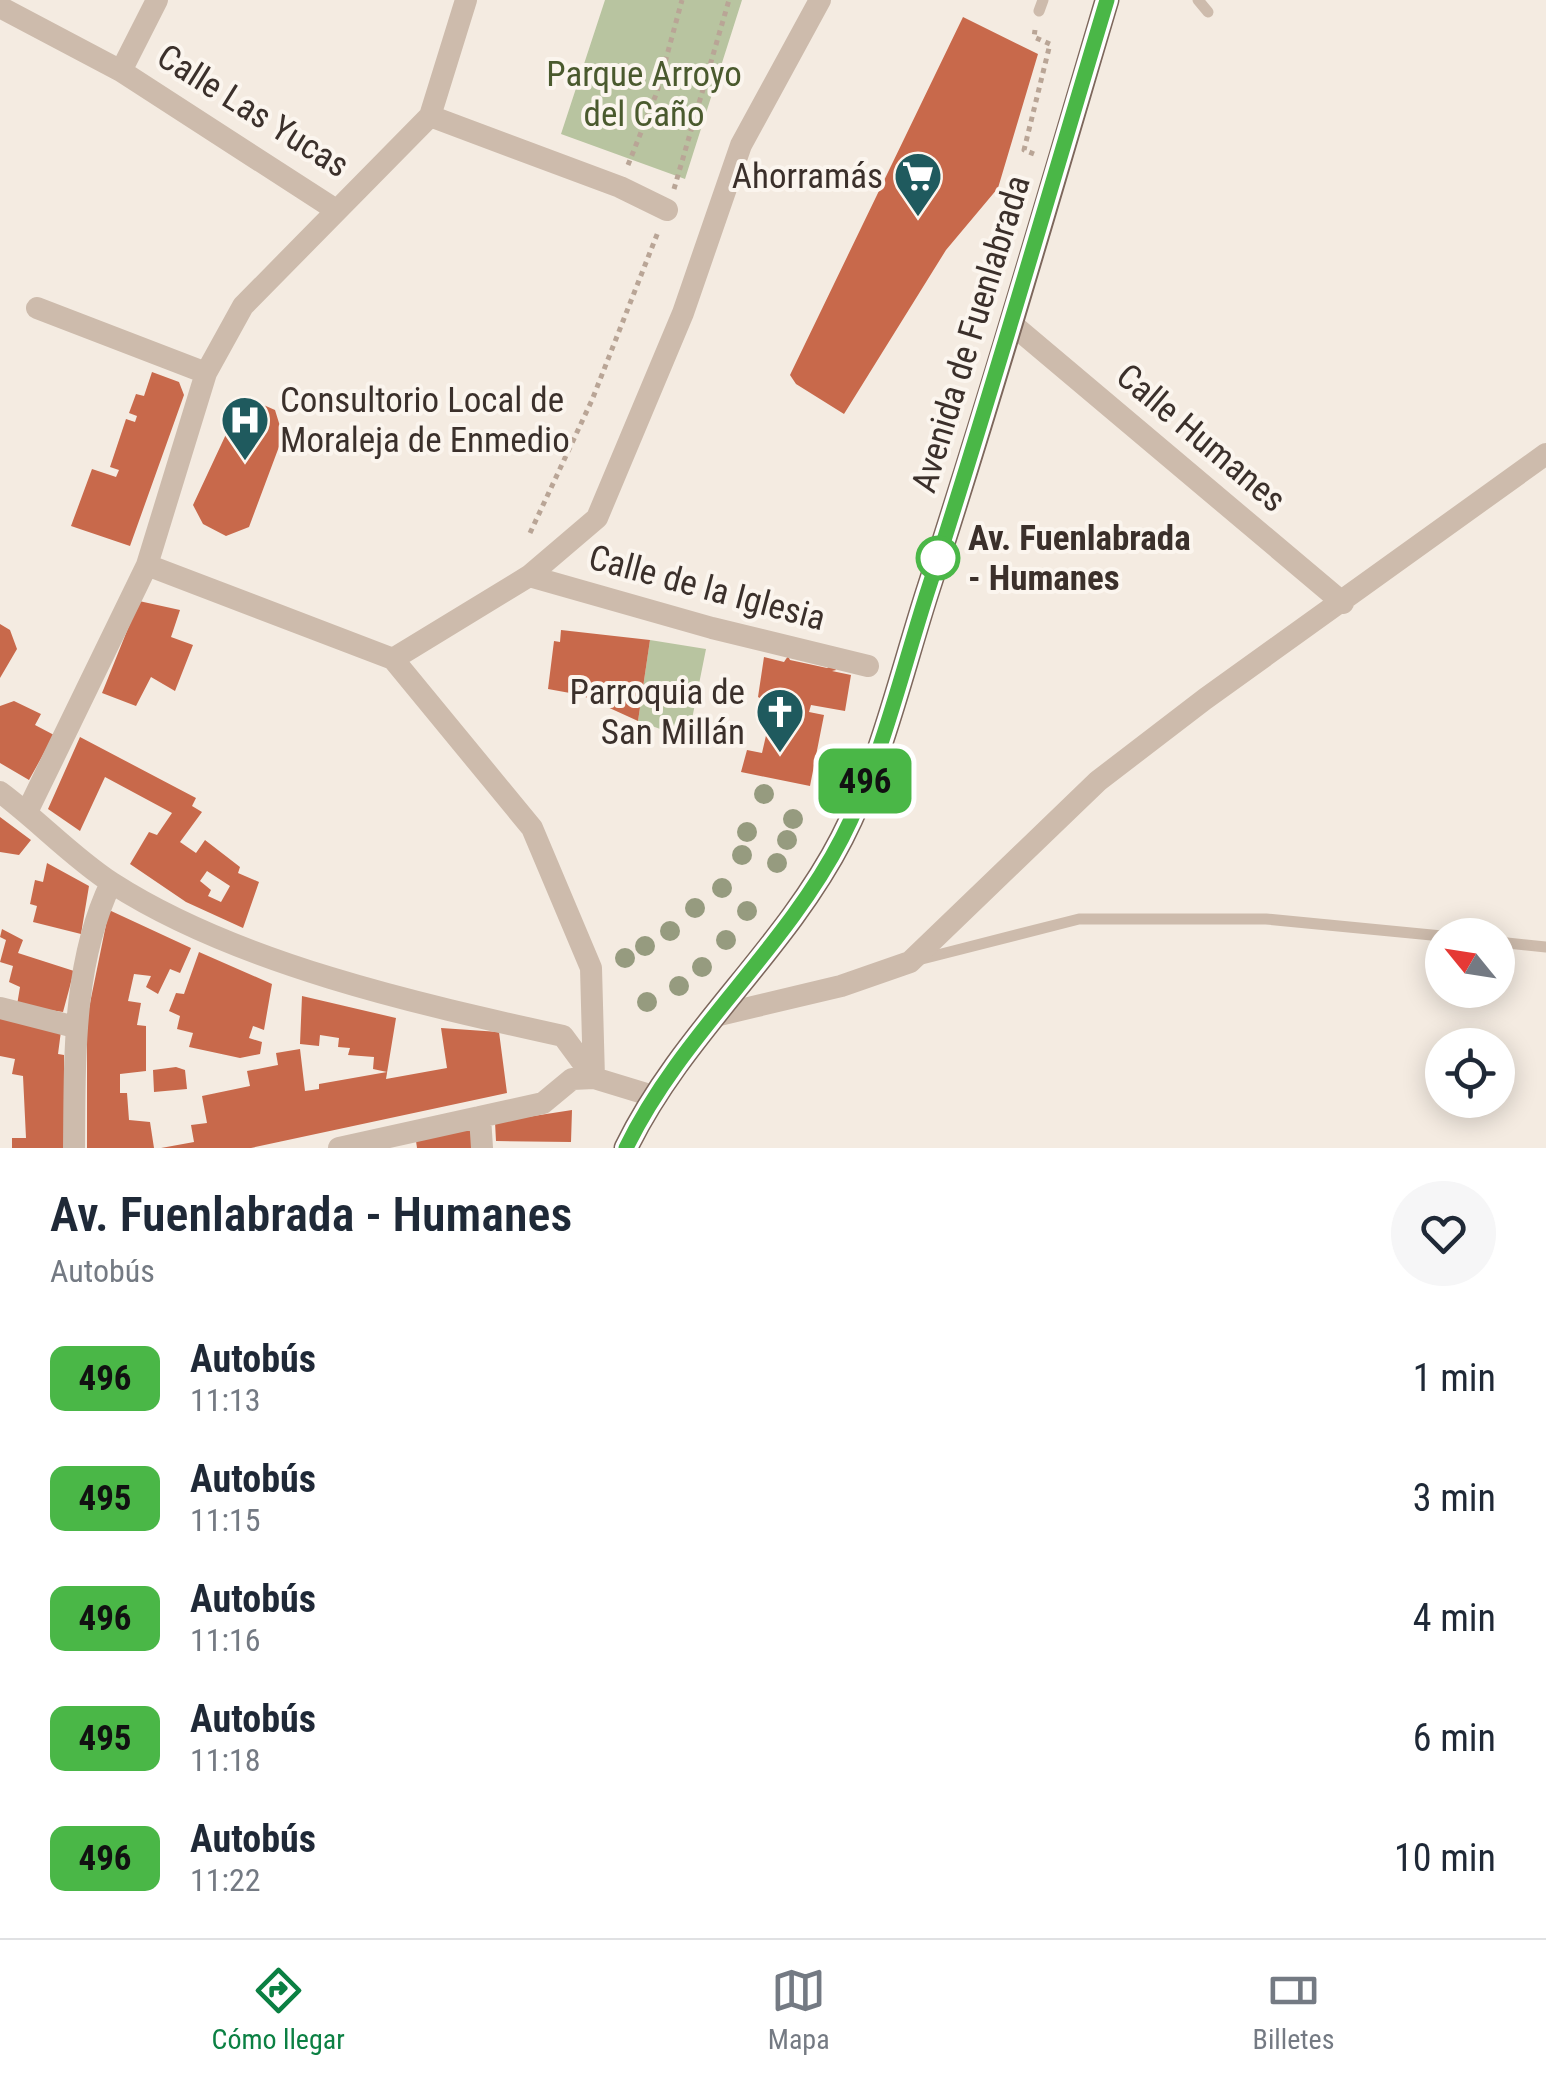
<!DOCTYPE html>
<html lang="es">
<head>
<meta charset="utf-8">
<style>
	body { margin:0; font-family:"Roboto Condensed",sans-serif; background:#f6f6f7; color:#1f2937; height:100vh; display:flex; flex-direction:column; font-size:38px; white-space:nowrap }
	* { box-sizing:border-box; margin:0 }
	p { font-size:32px; color:#747a83 }
	.icon { flex:none; width:55px; height:55px; fill:none; stroke:currentColor; stroke-width:2; stroke-linecap:round; stroke-linejoin:round }
	.map { position:relative; height:1148px; overflow:hidden }
	.sheet { display:flex; flex-direction:column; background:#fff; flex:1 }
	.sheet>* { flex:none }
	.badge { padding:0 20px; border-radius:15px; font-size:35px; line-height:65px }
	.needle { width:65px; rotate:300deg }
	.controls { position:absolute; left:1425px; top:918px; display:grid; gap:20px }
	.controls a { display:grid; place-items:center; width:90px; height:90px; border-radius:50%; background:#fff; box-shadow:0 5px 25px #0003; font-size:50px }
	.map>.badge { position:absolute; translate:-50% -50%; box-shadow:0 0 0 5px #fff }
	.round { display:grid; place-items:center; flex:none; width:105px; height:105px; border-radius:52px; background:#f6f6f7 }
	.summary { display:flex; align-items:center; justify-content:space-between; height:170px; padding:0 50px }
	h1 { font-size:48px; font-weight:600; line-height:75px }
	ul { padding:0; list-style:none }
	li { display:flex; align-items:center; gap:30px; height:120px; padding:0 50px }
	li div { flex:1 }
	li b { display:block; font-size:38px }
	li em { font-style:normal }
	li .badge { min-width:110px; font-weight:700; text-align:center }
	.tabs { display:flex; justify-content:space-around; align-items:center; height:140px; border-top:2px solid #e0e1e3; background:#fff; font-size:28px; color:#747a83 }
	.tabs a { display:grid; justify-items:center; gap:5px }
	.tabs .current { color:#0b8043 }
	.map>svg:first-child { display:block }
</style>
</head>
<body>
<div class="map">
<svg width="1546" height="1148" viewBox="0 0 1546 1148">
	<rect width="100%" height="100%" fill="#f4ebe1"/>
	<!-- green -->
	<path fill="#b8c4a0" d="M605 0H742L685 179 561 134Z
		M650 640 706 649 688 739 638 721Z"/>
	<!-- building -->
	<path fill="#c8694b" fill-rule="evenodd" d="M963 17 1038 54 998 188 946 250 844 414 796 384 790 375Z
		M152 372 179 382 184 395 130 546 71 526 92 469 116 477 119 470 110 467 126 419 135 422 137 416 129 413 136 394 144 396Z
		M259 403 275 410 283 436 249 527 226 536 203 524 193 505 235 415Z
		M139 601 180 610 171 637 193 645 175 691 151 677 136 706 102 693Z
		M0 624 10 630 17 649 0 678Z
		M561 630 650 640 638 721 581 695 548 689 554 641 560 642Z
		M788 656 790 660 827 668 833 665 836 670 832 671 851 675 845 711 811 705 809 712 824 715 810 786 741 772 747 750 762 753 773 705 758 697 764 657 784 662Z
		M14 701 41 714 35 725 54 735 29 780 0 763V706Z
		M80 737 196 798 192 806 202 812 180 842 196 853 205 840 240 867 238 873 259 882 243 928 186 902 130 864 149 832 157 835 172 813 105 777 80 831 48 809ZM207 871 230 886 221 902 208 896 211 890 200 881Z
		M0 817 31 840 19 855 0 852Z
		M47 863 89 886 81 934 33 922 37 906 30 904 35 880 43 882Z
		M109 910 191 948 180 973 170 969 158 994 146 987 151 976 134 974 128 1001 141 1003 137 1025 146 1026V1071L120 1074V1093H127L129 1120 150 1122 154 1148H87V1018Z
		M2 929 23 940 18 953 74 971 63 1012 17 1005 20 987 9 982 13 966 0 962 6 940 0 937Z
		M199 952 272 984 264 1030 253 1026 249 1038 262 1042 260 1054 240 1058 189 1047 193 1033 177 1029 180 1016 169 1011 176 993 184 994Z
		M302 996 396 1018 386 1079 447 1068 441 1028 499 1032 507 1093 251 1148H161L194 1142 191 1125 207 1123 202 1096 250 1086 247 1071 278 1065 276 1053 300 1049 305 1091 319 1089V1084L387 1072 373 1069 374 1057 348 1055 350 1048 338 1047 339 1038 320 1035 319 1046 300 1044Z
		M0 1018 61 1031 58 1054 64 1055V1148H12V1138H26L23 1076 12 1074 15 1059 0 1056Z
		M176 1067 185 1070 187 1089 154 1092 153 1070Z
		M572 1110 571 1142 496 1141 495 1122Z
		M477 1126V1148H417L416 1141Z"/>
	<g fill="none" stroke-linecap="round" stroke-linejoin="round">
		<!-- path -->
		<path stroke="#b9a596" stroke-width="5" stroke-dasharray="5 5" stroke-linecap="butt" d="M1034 154 1024 150 1050 44 1034 37 1035 30
			M628 165 657 92 682 0
			M674 189 729 0
			M530 533 592 400 658 232"/>
		<!-- lane -->
		<path stroke="#cdbbac" stroke-width="11" d="M1198 0 1208 12
			M1039 11 1043 0
			M1498 942 1546 947
			M918 960 1079 919H1266L1442 936"/>
		<!-- street -->
		<path stroke="#cdbbac" stroke-width="22" d="M0 7 121 71 336 210
			M121 71 157 0
			M430 116 620 187 667 210
			M37 308 206 373
			M1013 325 1343 603
			M147 565 393 659 532 828 591 968 594 1078
			M529 576 712 628 868 666
			M393 659 529 576 597 518 683 313 741 145 820 0
			M0 792C38 820 72 857 112 883 238 964 418 1004 563 1036L594 1078
			M27 812 147 565 206 373 243 306 430 116 466 0
			M0 1008 75 1027
			M715 1016 841 986 910 962 1098 781 1205 699 1546 454
			M480 1117 482 1148
			M74 1148C75 1059 72 964 111 883
			M339 1148 543 1103 572 1079 594 1078 653 1096"/>
		<!-- primary -->
		<path stroke="#7d675c" stroke-width="25" d="M626 1148C681 1034 784 951 842 838 882 760 902 670 929 587 992 393 1049 196 1107 0"/>
	</g>
	<!-- trees -->
	<g fill="#969b7f">
		<circle cx="764" cy="794" r="10"/>
		<circle cx="793" cy="819" r="10"/>
		<circle cx="747" cy="832" r="10"/>
		<circle cx="787" cy="840" r="10"/>
		<circle cx="742" cy="855" r="10"/>
		<circle cx="777" cy="863" r="10"/>
		<circle cx="722" cy="888" r="10"/>
		<circle cx="695" cy="908" r="10"/>
		<circle cx="747" cy="911" r="10"/>
		<circle cx="670" cy="931" r="10"/>
		<circle cx="726" cy="940" r="10"/>
		<circle cx="645" cy="946" r="10"/>
		<circle cx="625" cy="958" r="10"/>
		<circle cx="702" cy="967" r="10"/>
		<circle cx="679" cy="986" r="10"/>
		<circle cx="647" cy="1002" r="10"/>
	</g>
	<g fill="none" stroke-linecap="round" stroke-linejoin="round">
		<!-- line casing -->
		<g stroke="#fff" stroke-width="22">
			<path id="line" d="M626 1148C681 1034 784 951 842 838 882 760 902 670 929 587 992 393 1048 196 1107 0"/>
		</g>
		<!-- line -->
		<use href="#line" stroke="#4ab747" stroke-width="15"/>
	</g>
	<!-- icons -->
	<defs>
		<g id="supermarket-pin" transform="scale(2.5)"><path d="M0 17L-7.5 6A9.5 9.5 0 1 1 7.5 6Z" fill="#1f5a5e" stroke="#fbf5ee"/><path d="M-6-5.5h2.5l.6 2H6L4.5 2H-2.5L-4.4-4H-6ZM-1.5 3.2a1.3 1.3 0 1 0 .1 0ZM3 3.2a1.3 1.3 0 1 0 .1 0Z" fill="#fff"/></g>
		<g id="hospital-pin" transform="scale(2.5)"><path d="M0 17L-7.5 6A9.5 9.5 0 1 1 7.5 6Z" fill="#1f5a5e" stroke="#fbf5ee"/><path d="M-5-5h3v3.5h4V-5h3V5h-3V1.5h-4V5h-3Z" fill="#fff"/></g>
		<g id="church-pin" transform="scale(2.5)"><path d="M0 17L-7.5 6A9.5 9.5 0 1 1 7.5 6Z" fill="#1f5a5e" stroke="#fbf5ee"/><path d="M-1.2-6h2.4v3.5h3.3v2.4h-3.3V6h-2.4V-.1h-3.3v-2.4h3.3Z" fill="#fff"/></g>
	</defs>
	<g fill-rule="evenodd">
		<use href="#supermarket-pin" x="918" y="176"/>
		<use href="#hospital-pin" x="245" y="420"/>
		<use href="#church-pin" x="780" y="712"/>
	</g>
	<!-- markers -->
	<circle fill="#fff" stroke="#4ab747" stroke-width="5" cx="938" cy="558" r="20"/>
	<g text-anchor="middle" dominant-baseline="central" stroke-width="8" stroke-linejoin="round" paint-order="stroke">
		<!-- park labels -->
		<g font-size="35" fill="#4a5a2e" stroke="#fbf5ee">
			<text x="644" y="74">Parque Arroyo<tspan x="644" dy="40">del Caño</tspan></text>
		</g>
		<!-- street labels -->
		<g font-size="35" fill="#3b302b" stroke="#fbf5ee">
			<text transform="translate(253 111) rotate(32)">Calle Las Yucas</text>
			<text transform="translate(971 334) rotate(-73)">Avenida de Fuenlabrada</text>
			<text transform="translate(1201 438) rotate(40)">Calle Humanes</text>
			<text transform="translate(707 588) rotate(15)">Calle de la Iglesia</text>
		</g>
		<!-- poi labels -->
		<g font-size="35" fill="#3b302b" stroke="#fbf5ee" text-anchor="end">
			<text x="883" y="176">Ahorramás</text>
			<text x="280" y="400" text-anchor="start">Consultorio Local de<tspan x="280" dy="40">Moraleja de Enmedio</tspan></text>
			<text x="745" y="692">Parroquia de<tspan x="745" dy="40">San Millán</tspan></text>
		</g>
		<!-- stop labels -->
		<g font-size="35" font-weight="bold" fill="#3b302b" stroke="#fbf5ee" text-anchor="start">
			<text x="968" y="538">Av. Fuenlabrada<tspan x="968" dy="40">- Humanes</tspan></text>
		</g>
	</g>
</svg>
<div class="controls">
<a><svg class="needle" viewBox="-14 -14 28 28"><path d="M0-13l5 13h-10z" fill="#e53935"/><path d="M0 13l5-13h-10z" fill="#747a83"/></svg></a>
<a><svg class="icon" aria-label="locate" viewBox="0 0 24 24"><circle cx="12" cy="12" r="6"/><path d="M12 2v4M12 18v4M2 12h4M18 12h4"/></svg></a>
</div>
<b class="badge" style="left:865px;top:781px;background:#4ab747;color:#111">496</b>
</div>
<section class="sheet">
<div class="summary"><div><h1>Av. Fuenlabrada - Humanes</h1><p>Autobús</p></div><a class="round"><svg class="icon" aria-label="heart" viewBox="0 0 24 24"><path d="M12 20l-8-8c-3-5 5-10 8-4 3-6 11-1 8 4z"/></svg></a></div>
<ul>
<li><span class="badge" style="background:#4ab747;color:#111">496</span><div><b>Autobús</b><p>11:13</p></div><em>1 min</em></li>
<li><span class="badge" style="background:#4ab747;color:#111">495</span><div><b>Autobús</b><p>11:15</p></div><em>3 min</em></li>
<li><span class="badge" style="background:#4ab747;color:#111">496</span><div><b>Autobús</b><p>11:16</p></div><em>4 min</em></li>
<li><span class="badge" style="background:#4ab747;color:#111">495</span><div><b>Autobús</b><p>11:18</p></div><em>6 min</em></li>
<li><span class="badge" style="background:#4ab747;color:#111">496</span><div><b>Autobús</b><p>11:22</p></div><em>10 min</em></li>
</ul>
</section>
<nav class="tabs">
<a class="current"><svg class="icon" aria-label="directions" viewBox="0 0 24 24"><path d="M12 3l9 9-9 9-9-9zM9 14v-3h6M13 9l2 2-2 2"/></svg>Cómo llegar</a>
<a><svg class="icon" aria-label="map" viewBox="0 0 24 24"><path d="M3 6l6-2 6 2 6-2v14l-6 2-6-2-6 2zM9 4v14M15 6v14"/></svg>Mapa</a>
<a><svg class="icon" aria-label="tickets" viewBox="0 0 24 24"><path d="M3 7h18v10H3zM15 7v10"/></svg>Billetes</a>
</nav>
</body>
</html>
